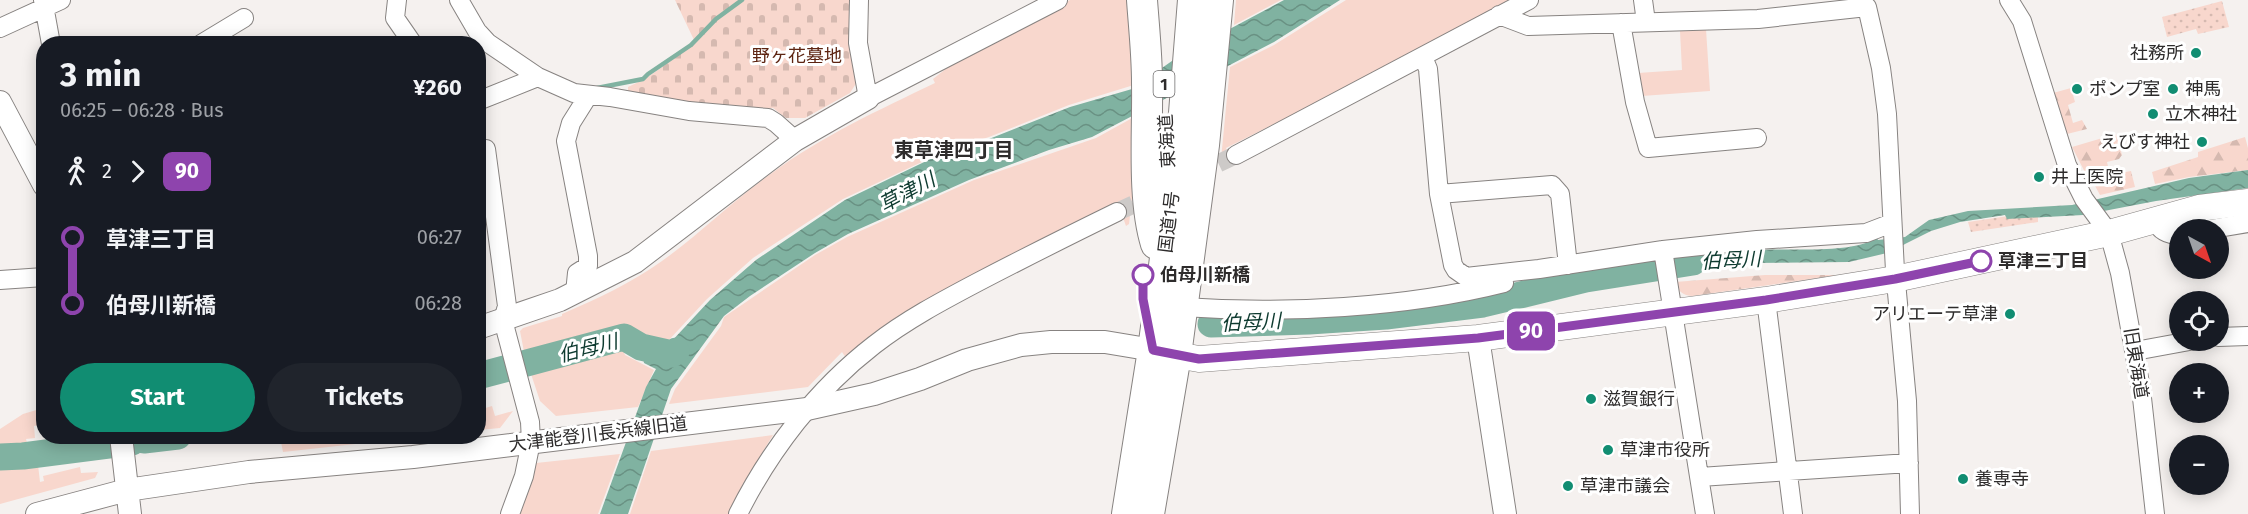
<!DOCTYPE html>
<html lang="en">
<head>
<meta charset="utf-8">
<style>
	body { margin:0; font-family:"Fira Sans","Noto Sans JP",sans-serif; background:#20242c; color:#f1f3f6; height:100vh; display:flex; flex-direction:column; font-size:22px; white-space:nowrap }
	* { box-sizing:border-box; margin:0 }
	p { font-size:20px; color:#9ea1a6 }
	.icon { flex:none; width:33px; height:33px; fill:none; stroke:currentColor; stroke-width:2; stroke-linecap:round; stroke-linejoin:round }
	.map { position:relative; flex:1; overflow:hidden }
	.details { position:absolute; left:36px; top:36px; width:450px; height:408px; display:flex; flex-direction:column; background:#171b24; border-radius:24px; box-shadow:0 3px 15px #0003 }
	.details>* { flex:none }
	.badge { padding:0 12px; border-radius:9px; font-size:21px; line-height:39px }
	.needle { width:39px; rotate:140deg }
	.fabs { position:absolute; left:2169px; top:219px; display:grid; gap:12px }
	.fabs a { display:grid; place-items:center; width:60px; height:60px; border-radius:50%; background:#171b24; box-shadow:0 3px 15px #0003; font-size:30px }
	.map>.badge { position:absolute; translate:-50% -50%; box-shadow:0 0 0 3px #fff }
	.legs { display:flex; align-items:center; gap:9px; height:66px; padding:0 24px; font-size:20px }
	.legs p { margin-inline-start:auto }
	.overview { display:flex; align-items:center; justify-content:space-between; height:102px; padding:0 24px }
	h1 { font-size:33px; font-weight:700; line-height:45px }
	.primary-button { display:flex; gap:12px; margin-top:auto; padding:12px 24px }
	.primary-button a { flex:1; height:69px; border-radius:36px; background:#118d72; color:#fff; font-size:24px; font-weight:700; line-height:69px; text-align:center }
	.primary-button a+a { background:#20242c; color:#f1f3f6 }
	ul { padding:0 24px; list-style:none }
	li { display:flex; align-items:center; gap:21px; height:66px; font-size:22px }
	li i { display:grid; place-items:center; width:9px; height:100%; margin:0 8px; background:currentColor }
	li i::after { content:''; width:15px; height:15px; margin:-8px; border:4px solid; border-radius:50%; background:#171b24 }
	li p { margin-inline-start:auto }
	li:first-child i { background:linear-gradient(#0000 50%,currentColor 0) }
	li:last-child i { background:linear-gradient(currentColor 50%,#0000 0) }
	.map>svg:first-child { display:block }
</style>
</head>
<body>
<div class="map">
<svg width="2248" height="514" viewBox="0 0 2248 514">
	<defs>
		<pattern id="forest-firs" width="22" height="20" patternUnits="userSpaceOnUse" patternTransform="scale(1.5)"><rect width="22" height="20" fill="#f8d7cd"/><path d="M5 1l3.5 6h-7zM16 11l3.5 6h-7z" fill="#d5b9b0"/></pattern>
		<pattern id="cemetery-stones" width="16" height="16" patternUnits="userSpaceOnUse" patternTransform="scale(1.5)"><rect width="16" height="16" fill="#f8d7cd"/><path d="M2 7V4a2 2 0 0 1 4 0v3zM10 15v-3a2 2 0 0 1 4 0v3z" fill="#d5b9b0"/></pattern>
		<pattern id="park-dots" width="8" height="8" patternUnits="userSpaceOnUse" patternTransform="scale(1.5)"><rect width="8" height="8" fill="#f8d7cd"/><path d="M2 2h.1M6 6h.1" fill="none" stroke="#d5b9b0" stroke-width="1.8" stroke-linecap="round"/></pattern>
		<pattern id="water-waves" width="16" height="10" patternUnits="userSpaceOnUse" patternTransform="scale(1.5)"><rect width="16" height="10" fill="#80b2a1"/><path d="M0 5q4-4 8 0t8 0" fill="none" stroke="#699183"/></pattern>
	</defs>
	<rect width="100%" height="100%" fill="#f5f1ef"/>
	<!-- grass -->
	<path fill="#f8d7cd" d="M1070 0H1131L1137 84 1069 105 989 137 943 152 843 199 753 258 707 299 668 341C652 342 636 346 625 330L610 333 525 357 520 331 523 328 562 316V314C597 299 631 283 662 261 700 234 733 200 772 173 822 136 879 110 935 83L933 79 962 56Z
		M1236 0H1281L1234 25Z
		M1346 0H1515L1432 45 1226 148 1231 161 1221 159 1230 67 1274 45Z
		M1706 29 1710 91 1642 96 1638 73 1682 70 1680 31Z
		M1136 116 1134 181 1129 224 1126 226 1118 203 846 358 842 352 808 387 669 404 675 389 721 326 724 317 815 255 847 237 974 180 1096 138Z
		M605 347H622L625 355 654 370 638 407 556 416 540 401 528 365 553 362 562 364Z
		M492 406 495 416 513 411 500 428 479 430V410Z
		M43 408V430H40L39 425 34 426 35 438 26 439 27 443 0 445V429L23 414Z
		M773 435 743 484 730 514H630L651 451Z
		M309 437V436L419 437 283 452 281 442Z
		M620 454 598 514H517L536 463Z
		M38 465 40 482 44 481 43 476 80 467 81 473 98 472 95 478 0 504V469Z"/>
	<!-- forest -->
	<path fill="url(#forest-firs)" d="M2071 88 2075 102 2068 105 2073 123 2082 120 2087 129 2067 134 2053 93Z
		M2116 134 2122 155 2119 159 2107 162 2110 175 2131 171 2135 187 2100 195 2094 184H2091L2072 147Z
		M2245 137 2248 148V170L2189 177 2155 184 2152 172 2198 157V152Z
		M1765 275H1839L1692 296C1682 295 1678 291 1675 282Z"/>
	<!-- cemetery -->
	<path fill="url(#cemetery-stones)" d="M675 0H852L857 82 850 93 805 118H786L773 108 754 111 628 95V87C654 76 673 59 694 40Z"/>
	<!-- park -->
	<path fill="url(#park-dots)" d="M2222 1 2229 27 2198 34 2196 29 2167 37 2162 17Z
		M2015 215 2038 216V222L1971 232 1968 222Z"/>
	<!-- water -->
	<path fill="url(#water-waves)" d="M1284 0H1340L1274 42 1092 137 1049 150 969 180 848 234 815 253 750 296 724 316 671 389 628 514H600L646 387 656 369 644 363 641 347 670 343 710 300 756 260 845 200 943 153 989 139 1070 107 1132 89 1179 56Z
		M2248 170V188L2156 201 2083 215 2007 219 2005 215 1960 222 1931 231 1887 253 1849 262 1750 263 1675 269 1674 260C1703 256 1733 252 1762 250 1793 248 1851 254 1877 238L1878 240 1905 237 1929 220 1968 211 2072 205 2189 178Z"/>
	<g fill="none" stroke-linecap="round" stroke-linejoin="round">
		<!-- stream -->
		<path stroke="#80b2a1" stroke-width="4.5" d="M597 88 643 79 648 74 691 45 716 19 742 0"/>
		<!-- river -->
		<path stroke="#80b2a1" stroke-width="27" d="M1211 324 1309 321 1386 316 1483 304 1586 279 1693 262
			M478 376 624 337 641 347 672 354 676 351
			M144 440 178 436
			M0 457 23 456 132 442"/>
		<!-- minor-tunnel -->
		<path stroke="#cdcac8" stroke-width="18" stroke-dasharray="18 9" stroke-linecap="butt" d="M1194 175 1236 155
			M1117 212 1156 194"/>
		<!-- minor casing -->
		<g stroke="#878381" stroke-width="20">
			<path id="minor" d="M43 0 51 44
				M397 0 395 18 413 44
				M459 0 477 31 488 43 538 77 574 93 610 97 689 111 768 118 776 123 795 140
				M859 0 858 43 868 98 1058 0
				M1643 0 1646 22
				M2009 0 2022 21 2067 165 2084 199 2109 233 2120 273 2141 389 2155 514
				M1499 15 1528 26 1758 19 1867 7 1881 68 1887 114 1895 271 1907 401 1910 514
				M1621 23 1635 102 1648 148 1757 138
				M0 28 61 0
				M201 44 244 18
				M1423 57 1428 69 1439 194 1453 265 1456 270 1466 277 1539 269 1663 250 1757 240 1866 233 1892 223
				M478 101 538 77
				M486 149 507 306 503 320 530 422 531 442 524 476 510 514
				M1236 155 1529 0
				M1439 194 1552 185 1560 194 1568 265
				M2155 221C2160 231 2168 235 2180 235
				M2206 230 2248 223
				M1663 250 1705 514
				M0 280 44 277
				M575 293 577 273 588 266V256L566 141 571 123 588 96
				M1766 300 1793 514
				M1182 307C1284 314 1405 308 1504 283
				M2218 337 2248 336
				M2135 351 2195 340
				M1700 477 1909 463
				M738 514C770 450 817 389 874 345 906 320 942 301 978 282 1024 258 1070 235 1117 212"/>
		</g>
		<!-- tertiary casing -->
		<g stroke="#878381" stroke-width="24">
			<path id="tertiary" d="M0 102 44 185
				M478 328 560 300 635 262 795 140 868 98
				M1478 338 1505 514
				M121 436 130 514
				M37 514 127 490 249 472 413 457 807 409 874 394 920 379 967 360 1021 345 1051 342H1105L1153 350"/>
		</g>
		<!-- secondary casing -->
		<g stroke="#878381" stroke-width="27">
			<path id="secondary" d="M1159 352 1199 359 1478 338 1766 300 1895 279 2109 233 2199 208 2248 202"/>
		</g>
		<!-- trunk casing -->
		<g stroke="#878381" stroke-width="32">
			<path id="trunk" d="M1142 0C1144 28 1147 55 1147 83 1148 131 1142 199 1156 244
				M1127 514 1153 350 1184 113 1193 0
				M1149 514 1176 355 1204 145 1218 0"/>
		</g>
		<!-- minor -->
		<use href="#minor" stroke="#fff" stroke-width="18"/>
		<!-- tertiary -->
		<use href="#tertiary" stroke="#fff" stroke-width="22"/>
		<!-- secondary -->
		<use href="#secondary" stroke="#fff" stroke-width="26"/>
		<!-- trunk -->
		<use href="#trunk" stroke="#fff" stroke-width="30"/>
	</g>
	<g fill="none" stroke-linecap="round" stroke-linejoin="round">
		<!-- line-1 casing -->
		<g stroke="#fff" stroke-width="14">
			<path id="line-1" d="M1143 275V299L1153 350 1199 359 1478 338 1766 300 1895 279 1981 261"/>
		</g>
		<!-- line-1 -->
		<use href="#line-1" stroke="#8e44ad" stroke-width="9"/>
	</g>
	<!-- markers -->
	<g fill="#118d72" stroke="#fff" stroke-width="2">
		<circle cx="2196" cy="53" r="6"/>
		<circle cx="2077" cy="89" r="6"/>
		<circle cx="2173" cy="89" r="6"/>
		<circle cx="2153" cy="114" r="6"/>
		<circle cx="2202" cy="142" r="6"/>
		<circle cx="2039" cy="177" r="6"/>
		<circle cx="2010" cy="314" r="6"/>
		<circle cx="1591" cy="399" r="6"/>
		<circle cx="1608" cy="450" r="6"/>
		<circle cx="1963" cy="479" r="6"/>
		<circle cx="1568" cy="486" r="6"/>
	</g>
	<g fill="#fff" stroke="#8e44ad" stroke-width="3">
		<circle cx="1981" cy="261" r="10"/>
		<circle cx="1143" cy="275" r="10"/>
	</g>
	<g text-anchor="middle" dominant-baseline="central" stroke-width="6" stroke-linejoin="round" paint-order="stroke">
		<!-- shield labels -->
		<rect fill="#fff" stroke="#6d6b6b" stroke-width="1.5" x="1153.5" y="71" width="21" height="26" rx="4.5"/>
		<g font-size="16" font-weight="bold" fill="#2e2c2c">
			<text x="1164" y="84">1</text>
		</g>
		<!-- poi labels -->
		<g font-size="18" fill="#2e2c2c" stroke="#fff" text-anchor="start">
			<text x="2184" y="53" text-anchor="end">社務所</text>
			<text x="2089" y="89">ポンプ室</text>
			<text x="2185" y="89">神馬</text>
			<text x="2165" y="114">立木神社</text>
			<text x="2190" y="142" text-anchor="end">えびす神社</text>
			<text x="2051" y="177">井上医院</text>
			<text x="1998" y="314" text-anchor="end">アリエーテ草津</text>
			<text x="1603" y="399">滋賀銀行</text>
			<text x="1620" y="450">草津市役所</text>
			<text x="1975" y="479">養専寺</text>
			<text x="1580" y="486">草津市議会</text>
		</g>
		<!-- park labels -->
		<g font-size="18" fill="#5d2411" stroke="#fff">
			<text x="797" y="56">野ヶ花墓地</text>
		</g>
		<!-- street labels -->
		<g font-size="18" fill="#2e2c2c" stroke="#fff">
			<text transform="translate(1167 141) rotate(-93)">東海道</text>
			<text transform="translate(1169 222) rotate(-83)">国道1号</text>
			<text transform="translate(2136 363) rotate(81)">旧東海道</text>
			<text transform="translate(598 434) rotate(-7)">大津能登川長浜線旧道</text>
		</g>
		<!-- stop labels -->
		<g font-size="18" font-weight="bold" fill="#2e2c2c" stroke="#fff" text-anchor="start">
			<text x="1998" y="261">草津三丁目</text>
			<text x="1160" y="275">伯母川新橋</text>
		</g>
		<!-- neighbourhood labels -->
		<g font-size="20" font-weight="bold" fill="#2e2c2c" stroke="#fff">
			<text x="954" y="150">東草津四丁目</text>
		</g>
		<!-- water labels -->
		<g font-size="20" font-style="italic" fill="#0e3b30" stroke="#fff">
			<text transform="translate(907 192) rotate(-28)">草津川</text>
			<text transform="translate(1731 260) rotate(-3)">伯母川</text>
			<text transform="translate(1251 322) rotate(-3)">伯母川</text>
			<text transform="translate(588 348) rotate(-14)">伯母川</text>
		</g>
	</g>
</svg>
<div class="fabs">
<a><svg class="needle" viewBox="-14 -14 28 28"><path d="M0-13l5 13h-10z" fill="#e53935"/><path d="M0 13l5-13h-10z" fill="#9ea1a6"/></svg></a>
<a><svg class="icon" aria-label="locate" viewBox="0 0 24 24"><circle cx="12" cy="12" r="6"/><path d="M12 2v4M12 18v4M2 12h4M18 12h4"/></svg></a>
<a>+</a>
<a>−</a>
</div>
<b class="badge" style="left:1531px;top:331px;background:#8e44ad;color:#fff">90</b>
<section class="details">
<div class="overview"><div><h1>3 min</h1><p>06:25 – 06:28 · Bus</p></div><b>¥260</b></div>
<div class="legs"><svg class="icon" aria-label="walk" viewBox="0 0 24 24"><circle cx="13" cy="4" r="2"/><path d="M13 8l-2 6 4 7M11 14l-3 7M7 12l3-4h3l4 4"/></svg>2<svg class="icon" aria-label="forward" viewBox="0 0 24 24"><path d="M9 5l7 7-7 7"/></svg><b class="badge" style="background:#8e44ad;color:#fff">90</b></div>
<ul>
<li><i style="color:#8e44ad"></i><b>草津三丁目</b><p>06:27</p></li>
<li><i style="color:#8e44ad"></i><b>伯母川新橋</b><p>06:28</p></li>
</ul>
<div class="primary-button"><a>Start</a><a>Tickets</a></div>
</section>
</div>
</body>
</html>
